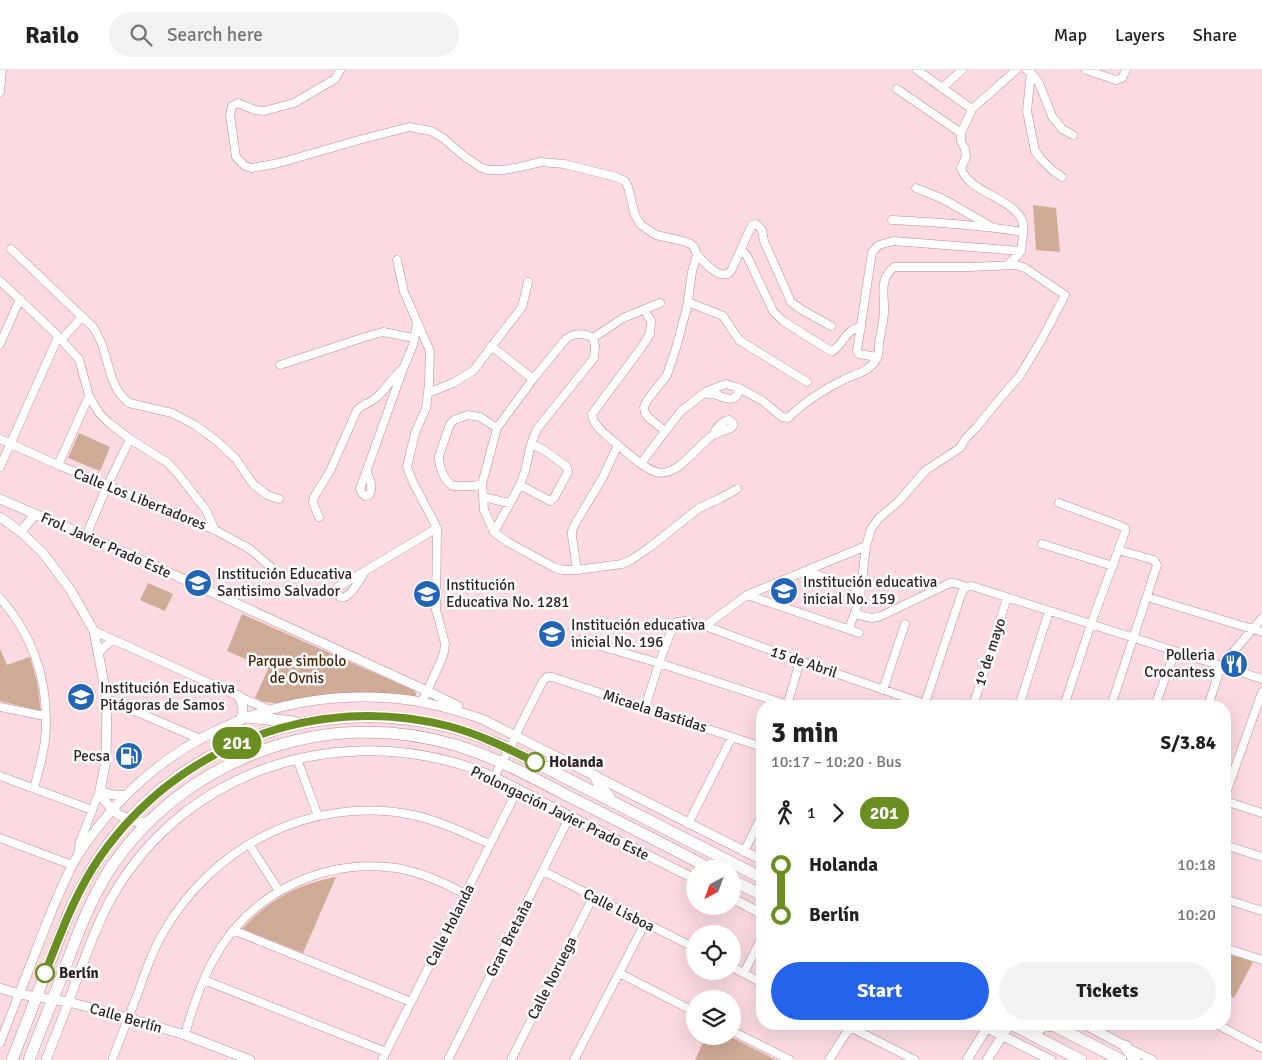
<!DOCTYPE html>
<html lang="en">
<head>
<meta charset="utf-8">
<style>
	body { margin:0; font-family:Signika,sans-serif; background:#f2f2f2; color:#202124; height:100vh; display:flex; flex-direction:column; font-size:19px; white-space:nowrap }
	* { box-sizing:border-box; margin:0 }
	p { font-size:16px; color:#757577 }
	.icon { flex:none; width:28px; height:28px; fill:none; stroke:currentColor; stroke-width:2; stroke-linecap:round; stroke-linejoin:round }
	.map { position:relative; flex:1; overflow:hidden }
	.side { position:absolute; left:756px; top:630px; width:475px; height:330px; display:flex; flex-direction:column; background:#fff; border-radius:20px; box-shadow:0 5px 20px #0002 }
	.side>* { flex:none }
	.badge { padding:0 10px; border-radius:16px; font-size:18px; line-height:32px }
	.needle { width:32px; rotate:221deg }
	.controls { position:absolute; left:686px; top:790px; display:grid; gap:10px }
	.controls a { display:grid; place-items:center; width:55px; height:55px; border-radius:50%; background:#fff; box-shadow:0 5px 20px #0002; font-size:25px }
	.map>.badge { position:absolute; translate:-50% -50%; box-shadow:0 0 0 2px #fff }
	.legs { display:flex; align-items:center; gap:8px; height:55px; padding:0 15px; font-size:16px }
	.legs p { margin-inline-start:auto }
	.overview { display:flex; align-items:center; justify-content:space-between; height:85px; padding:0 15px }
	h1 { font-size:28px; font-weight:700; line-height:38px }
	.primary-button { display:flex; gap:10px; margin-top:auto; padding:10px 15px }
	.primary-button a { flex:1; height:58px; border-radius:30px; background:#2563eb; color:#fff; font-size:20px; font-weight:700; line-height:58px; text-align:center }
	.primary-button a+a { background:#f2f2f2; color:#202124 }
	ul { padding:0 15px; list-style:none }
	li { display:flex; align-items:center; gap:18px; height:50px; font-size:19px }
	li i { display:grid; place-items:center; width:8px; height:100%; margin:0 6px; background:currentColor }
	li i::after { content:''; width:12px; height:12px; margin:-6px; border:4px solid; border-radius:50%; background:#fff }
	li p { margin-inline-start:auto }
	li:first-child i { background:linear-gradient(#0000 50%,currentColor 0) }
	li:last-child i { background:linear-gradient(currentColor 50%,#0000 0) }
	header { display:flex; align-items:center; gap:30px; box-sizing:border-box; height:70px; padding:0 25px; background:#fff; border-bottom:1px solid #e0e0e0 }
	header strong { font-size:24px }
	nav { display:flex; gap:28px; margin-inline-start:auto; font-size:18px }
	.search { width:350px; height:45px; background:#f2f2f2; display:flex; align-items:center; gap:12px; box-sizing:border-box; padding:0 18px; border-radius:28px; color:#757577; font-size:19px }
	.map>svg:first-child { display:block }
</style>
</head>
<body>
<header>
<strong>Railo</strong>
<div class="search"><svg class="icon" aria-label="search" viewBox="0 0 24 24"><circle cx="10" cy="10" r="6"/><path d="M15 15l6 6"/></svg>Search here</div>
<nav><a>Map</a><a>Layers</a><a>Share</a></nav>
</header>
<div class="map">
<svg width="1262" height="990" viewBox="0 0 1262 990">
	<rect width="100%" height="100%" fill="#fbdae1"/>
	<!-- green -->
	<path fill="#cfaa97" d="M1033 135 1056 138 1060 182 1036 180Z
		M79 363 110 377 100 401 68 388Z
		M148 513 173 524 165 541 140 530Z
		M242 544 415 621 416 624 415 628 384 624 359 623 327 625 275 633 264 632 255 628 268 599 227 581Z
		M0 579 7 595 30 587 37 612 41 641 0 631Z
		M336 807 303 883 242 859C268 830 298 814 336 807Z
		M1225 883 1253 892 1234 928 1225 923Z
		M706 966H729L776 990H695Z"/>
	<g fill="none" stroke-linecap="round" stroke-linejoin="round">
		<!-- minor casing -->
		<g stroke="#b58f97" stroke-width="9">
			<path id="minor" d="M340 0 335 9 294 33 264 41 255 40 238 33 232 36 230 45 236 87 245 96 252 98 279 93 359 70 409 57 431 61 443 68 464 86 480 97 488 100H503L520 97 541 92 564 94 616 107 625 111 628 117 635 145 641 155 656 165 683 171 691 174 694 177 697 184 692 202 687 237 676 278 667 305 648 329 644 337 645 343 649 348 665 361
				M917 0 972 39 1016 0
				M1027 0 1031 3 1027 41 1035 81 1041 89 1052 100 1062 107
				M1086 0 1116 10 1122 8 1126 0
				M1031 3 1039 13 1052 46 1062 59 1073 65
				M942 18 962 0
				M897 19 961 63
				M0 22 2 0
				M972 39 961 63V71L965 79 966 87 961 98C968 122 1012 128 1022 150 1025 158 1022 172 1021 181L1019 184 1007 195
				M916 118 943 129 990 156
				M892 150C936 152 979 155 1023 162
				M11 179 93 257C96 262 99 267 101 272 109 292 110 319 129 333L172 343 195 355 218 372 236 389 253 414 267 425 279 429
				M740 183H744L747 186 773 241 783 251 829 280 833 281C844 273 846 259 861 257
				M697 184C703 192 724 215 732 199L752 155 756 154 762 160 764 171 791 232 802 240 831 256
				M397 190 404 222 430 281 429 314 426 338 415 363 407 397 413 412 437 458 436 540 441 558 445 574 444 582 441 591 422 632
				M0 211 53 261 79 289 89 326 99 343 109 353 130 369 168 393 178 404 206 440 215 460
				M688 232 723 246 739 270 807 312
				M660 233 623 248 593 268C583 263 574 262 565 270L533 309 497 358 482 414 484 440 494 462 506 471 555 498 563 500H577L622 494 631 490 650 477 699 438 719 429 737 419
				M61 270 82 247
				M0 274 20 229
				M491 276 533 309
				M877 287 859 284 857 281 872 182 879 175 893 171 1021 181
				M280 295 365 267 383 262 414 268
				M739 318 763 331 782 347 788 348C804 332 825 319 845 309 858 303 869 302 877 288 879 284 879 278 879 273 881 263 883 253 884 243 885 225 878 210 894 197H969L1016 195 1025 198 1065 225 1042 269 1019 307 1002 326 976 358 966 368 960 378 926 400 898 432 879 448 871 459 866 476 860 528 849 559
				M428 323 453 313 473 301 522 237 528 212
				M0 369 58 395 215 460 250 479 273 499
				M618 375C629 384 642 397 656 402 676 408 696 378 710 367 716 363 724 361 731 358L733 356V353L729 350C722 351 716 358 713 365
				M641 393 681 341 707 321 726 314 739 318C738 333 727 329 717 325 713 324 708 324 704 323
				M58 395 89 326
				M0 397 58 267
				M367 402C370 410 374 418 369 425L365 426 362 423 360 419 403 299 413 275 417 253
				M482 414 474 416H453C444 410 439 398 439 386L450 354 454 350 468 345 480 347 497 358
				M520 415 550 431 554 428 568 402 567 397 544 380 531 374
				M483 427 509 433
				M1059 433 1121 456 1125 458V462L1091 554 1064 636
				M319 447 313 433 314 427 330 401 357 340C363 334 371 333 377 327 386 319 392 308 401 300
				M494 462 520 415 525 401 531 374 537 359 594 288 595 276 593 268
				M86 466 107 416 130 369
				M1042 474 1113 496
				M577 500 572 466V461L575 454 603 407 618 375C609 367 593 357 592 344L641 278 650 264 651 251 644 240
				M365 501C360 510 356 518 348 525 341 531 335 525 338 517L437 458
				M805 501 850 515 857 519 860 523
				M747 525 859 563
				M1147 527 1262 562
				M0 528C35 568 50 616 45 670 43 686 38 703 34 718
				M855 544 872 548 881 546 950 513H955L966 517 972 516 1262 609
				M705 556 747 525 866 476
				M94 561 269 640
				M579 570 659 593 791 636
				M98 585 103 578 112 570
				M883 620 905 554
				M107 629 200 669
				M787 636 800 591
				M924 636 962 522 966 517
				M973 636 1007 528
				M1019 636 1049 541
				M1111 636 1157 495 1154 490 1118 480
				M1155 636 1175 581
				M1208 636 1221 596 1262 548
				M0 637 45 646
				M645 638 659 593 672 559 677 552 684 551 705 556 800 591 931 636
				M297 689 318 746
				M0 706 92 740
				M494 707 516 666 518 660 543 611 547 607H552L762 677
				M1225 726 1262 622
				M1225 731 1262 743
				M688 754 732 667
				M0 768 72 795
				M249 774 279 821
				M1225 775 1262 787
				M744 782 762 745
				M78 784 80 772 100 720
				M543 801 695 878
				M1225 829 1262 841
				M233 860 411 932
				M1225 878 1262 890
				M732 897 762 913
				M619 903 695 942
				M744 903 762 867
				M204 910 386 982
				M844 954 915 990
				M1216 954 1262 978
				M732 961 790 990
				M185 965C192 938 205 901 221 877 257 822 321 791 387 797 393 798 400 798 406 800 428 805 445 813 465 824
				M0 973 19 924
				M1128 978 1153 990
				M112 990C121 968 129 945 138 923 145 902 152 882 163 863 213 775 312 725 413 745 440 751 465 763 490 774
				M382 990 518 719
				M448 990 570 746
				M511 990 593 827
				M574 990 645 853
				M829 990 850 957"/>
		</g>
		<!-- tertiary casing -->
		<g stroke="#b58f97" stroke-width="10">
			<path id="tertiary" d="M0 429 135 487 427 621 458 636
				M0 447 21 462 43 483 70 519 94 561 107 629 106 691 100 720 104 730 112 739 119 745 138 752H148
				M21 462 35 444
				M238 625C243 636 245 639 240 650
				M100 720C108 725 116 726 125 725
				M732 828 762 844
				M0 918 19 924 69 932 128 948 185 965 250 990
				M19 924C29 900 38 875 48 850 57 828 66 805 78 785 148 677 262 619 390 628 422 630 452 639 482 649L762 790
				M979 954 1051 990
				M1084 954 1125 976
				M46 990C56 964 67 938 76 911 88 881 98 850 115 822 185 704 326 656 456 693 491 703 523 722 556 739 602 762 649 786 695 809
				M967 990 989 954
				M987 990 1010 954"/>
		</g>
		<!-- primary casing -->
		<g stroke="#b58f97" stroke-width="12">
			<path id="primary" d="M248 647 294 652
				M595 706 601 718 610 728
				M732 810 762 825
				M1011 954 1081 990
				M1051 954 1121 990
				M1038 968 1037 961C1041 954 1049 956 1056 956
				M1125 976 1135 990
				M12 990 72 835C83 814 95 793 109 773 188 670 320 626 445 656 467 661 488 669 509 679L762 808
				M29 990C41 958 54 927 66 895 78 863 90 831 108 802 182 688 326 636 455 675 495 687 532 707 568 726 616 750 664 774 711 799"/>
		</g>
		<!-- minor -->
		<use href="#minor" stroke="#fff" stroke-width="8"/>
		<!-- tertiary -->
		<use href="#tertiary" stroke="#fff" stroke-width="9"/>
		<!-- primary -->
		<use href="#primary" stroke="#fff" stroke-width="11"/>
	</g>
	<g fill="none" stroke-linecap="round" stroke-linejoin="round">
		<!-- line-1 casing -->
		<g stroke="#fff" stroke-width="11">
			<path id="line-1" d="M45 903C61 863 75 823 100 787 177 676 316 622 448 656 479 664 507 678 535 692"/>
		</g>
		<!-- line-1 -->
		<use href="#line-1" stroke="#6b8e23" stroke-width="8"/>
	</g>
	<!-- icons -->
	<defs>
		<g id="school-disc" transform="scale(1.4375)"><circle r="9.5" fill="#2264b5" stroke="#fff"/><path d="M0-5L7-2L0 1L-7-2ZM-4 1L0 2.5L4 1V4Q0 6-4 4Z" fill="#fff"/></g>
		<g id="restaurant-disc" transform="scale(1.4375)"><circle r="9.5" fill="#2264b5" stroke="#fff"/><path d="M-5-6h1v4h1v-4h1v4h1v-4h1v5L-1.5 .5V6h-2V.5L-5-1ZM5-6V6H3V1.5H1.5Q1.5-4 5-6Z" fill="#fff"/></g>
		<g id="fuel-disc" transform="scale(1.4375)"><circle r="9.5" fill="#2264b5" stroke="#fff"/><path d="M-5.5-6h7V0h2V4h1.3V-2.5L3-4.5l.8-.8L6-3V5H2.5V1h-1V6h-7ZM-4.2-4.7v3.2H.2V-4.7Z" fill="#fff"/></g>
	</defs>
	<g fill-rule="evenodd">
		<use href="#school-disc" x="198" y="513"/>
		<use href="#school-disc" x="784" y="521"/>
		<use href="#school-disc" x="427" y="524"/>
		<use href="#school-disc" x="552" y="564"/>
		<use href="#restaurant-disc" x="1234" y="594"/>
		<use href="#school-disc" x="81" y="627"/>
		<use href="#fuel-disc" x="129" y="686"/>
	</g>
	<!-- markers -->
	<g fill="#fff" stroke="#6b8e23" stroke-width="2.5">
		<circle cx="535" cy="692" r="9"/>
		<circle cx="45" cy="903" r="9"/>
	</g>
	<g text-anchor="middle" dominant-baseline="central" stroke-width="5" stroke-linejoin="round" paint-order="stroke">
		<!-- street labels -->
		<g font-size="15" fill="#2e1f22" stroke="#fff">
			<text transform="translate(140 429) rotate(22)">Calle Los Libertadores</text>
			<text transform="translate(106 475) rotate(24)">Frol. Javier Prado Este</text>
			<text transform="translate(990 582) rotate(-72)">1º de mayo</text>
			<text transform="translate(804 592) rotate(19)">15 de Abril</text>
			<text transform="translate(655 641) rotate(18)">Micaela Bastidas</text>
			<text transform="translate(560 743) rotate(26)">Prolongación Javier Prado Este</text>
			<text transform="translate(619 840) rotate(27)">Calle Lisboa</text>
			<text transform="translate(450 855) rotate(-63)">Calle Holanda</text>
			<text transform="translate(509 868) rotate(-63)">Gran Bretaña</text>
			<text transform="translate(552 908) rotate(-63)">Calle Noruega</text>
			<text transform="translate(126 948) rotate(16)">Calle Berlín</text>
		</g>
		<!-- poi labels -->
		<g font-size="15" fill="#2e1f22" stroke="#fff" text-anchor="start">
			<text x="217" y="504">Institución Educativa<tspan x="217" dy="17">Santisimo Salvador</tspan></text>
			<text x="803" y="512">Institución educativa<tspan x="803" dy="17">inicial No. 159</tspan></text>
			<text x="446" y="515">Institución<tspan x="446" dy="17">Educativa No. 1281</tspan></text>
			<text x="571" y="555">Institución educativa<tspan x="571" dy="17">inicial No. 196</tspan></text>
			<text x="1215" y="585" text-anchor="end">Polleria<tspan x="1215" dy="17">Crocantess</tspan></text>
			<text x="100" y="618">Institución Educativa<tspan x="100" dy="17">Pitágoras de Samos</tspan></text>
			<text x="110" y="686" text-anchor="end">Pecsa</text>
		</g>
		<!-- park labels -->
		<g font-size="15" fill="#492109" stroke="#fff">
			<text x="297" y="591">Parque simbolo<tspan x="297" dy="17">de Ovnis</tspan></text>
		</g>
		<!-- stop labels -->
		<g font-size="15" font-weight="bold" fill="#2e1f22" stroke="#fff" text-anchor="start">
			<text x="549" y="692">Holanda</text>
			<text x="59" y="903">Berlín</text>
		</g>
	</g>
</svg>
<div class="controls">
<a><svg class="needle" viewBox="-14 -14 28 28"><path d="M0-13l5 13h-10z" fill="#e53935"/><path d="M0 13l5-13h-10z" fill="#757577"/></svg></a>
<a><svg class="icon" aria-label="locate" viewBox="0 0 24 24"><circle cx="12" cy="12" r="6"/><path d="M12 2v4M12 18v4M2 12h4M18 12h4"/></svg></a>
<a><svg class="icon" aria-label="layers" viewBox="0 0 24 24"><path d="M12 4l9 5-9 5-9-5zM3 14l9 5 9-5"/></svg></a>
</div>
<b class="badge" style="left:237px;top:673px;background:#6b8e23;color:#fff">201</b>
<section class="side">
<div class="overview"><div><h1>3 min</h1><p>10:17 – 10:20 · Bus</p></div><b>S/3.84</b></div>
<div class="legs"><svg class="icon" aria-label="walk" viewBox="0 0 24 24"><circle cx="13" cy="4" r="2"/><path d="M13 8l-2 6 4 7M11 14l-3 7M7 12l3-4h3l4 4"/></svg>1<svg class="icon" aria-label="forward" viewBox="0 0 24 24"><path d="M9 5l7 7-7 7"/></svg><b class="badge" style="background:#6b8e23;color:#fff">201</b></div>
<ul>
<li><i style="color:#6b8e23"></i><b>Holanda</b><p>10:18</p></li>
<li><i style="color:#6b8e23"></i><b>Berlín</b><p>10:20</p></li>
</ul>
<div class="primary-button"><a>Start</a><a>Tickets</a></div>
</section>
</div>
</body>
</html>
